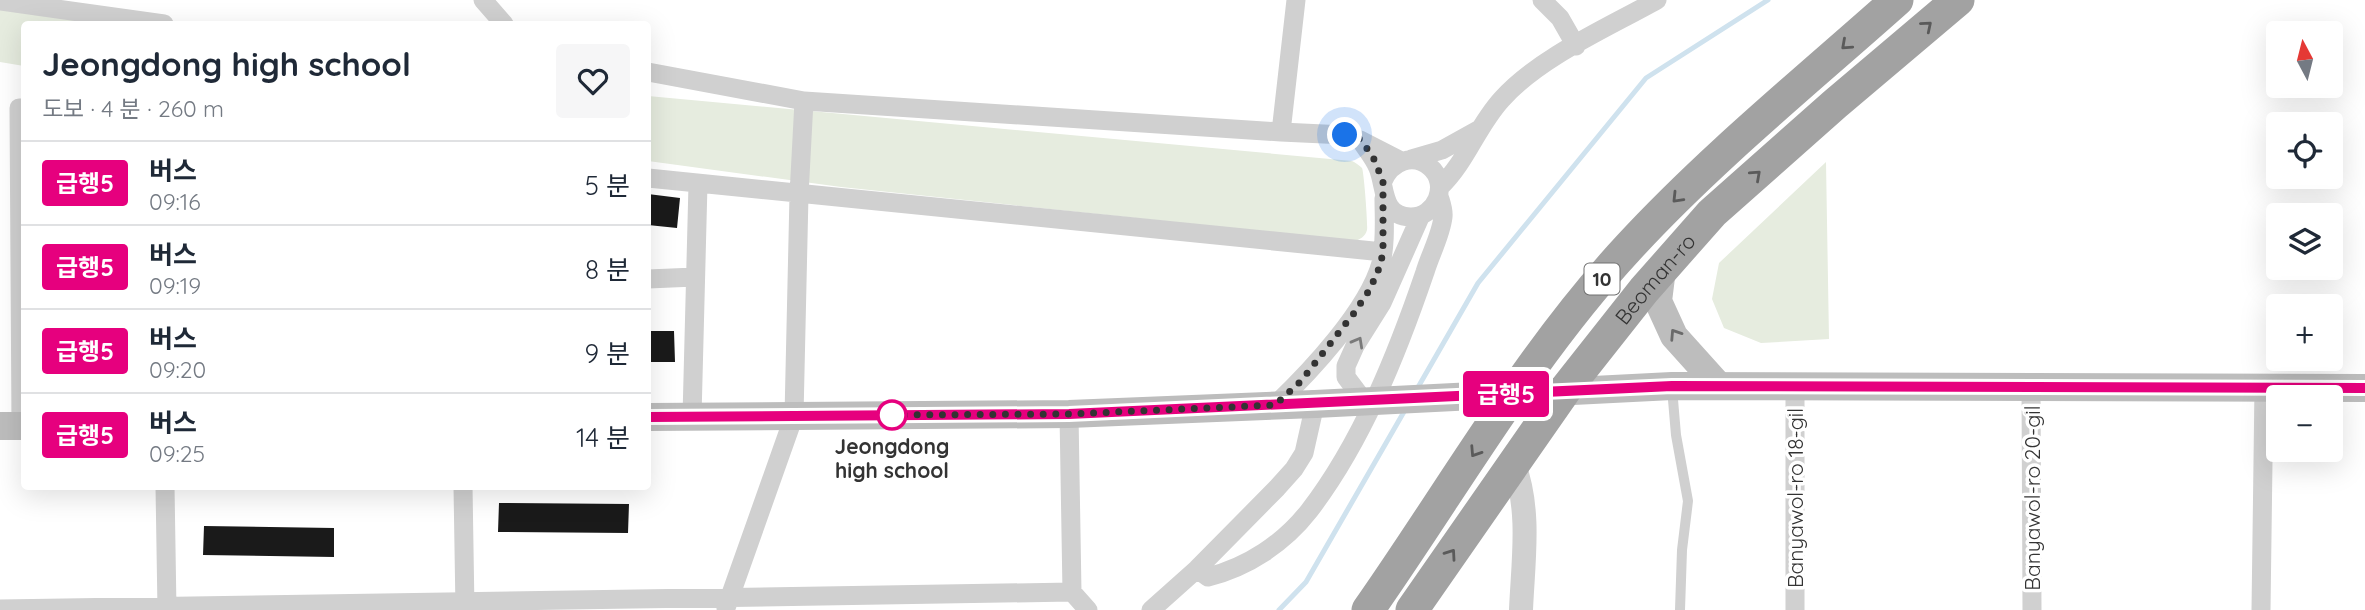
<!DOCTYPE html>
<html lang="ko">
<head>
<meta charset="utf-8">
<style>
	body { margin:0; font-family:Quicksand,"Noto Sans KR",sans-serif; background:#f6f6f7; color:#1f2937; height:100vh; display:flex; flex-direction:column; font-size:26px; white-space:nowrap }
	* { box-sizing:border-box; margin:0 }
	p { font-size:23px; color:#747a83 }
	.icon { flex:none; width:38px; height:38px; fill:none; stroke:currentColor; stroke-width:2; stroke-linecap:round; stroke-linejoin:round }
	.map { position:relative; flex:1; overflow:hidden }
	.panel { position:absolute; left:21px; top:21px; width:630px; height:469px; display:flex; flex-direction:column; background:#fff; border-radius:7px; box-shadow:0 7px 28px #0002 }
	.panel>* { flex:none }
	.badge { padding:0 14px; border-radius:5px; font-size:24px; line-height:46px }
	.needle { width:46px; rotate:353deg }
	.fabs { position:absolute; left:2266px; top:21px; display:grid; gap:14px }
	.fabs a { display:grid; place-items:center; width:77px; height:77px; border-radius:7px; background:#fff; box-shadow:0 7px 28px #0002; font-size:35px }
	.you { position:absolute; width:35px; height:35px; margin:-18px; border:5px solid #fff; border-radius:50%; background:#1a73e8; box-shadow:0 0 0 10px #1a73e833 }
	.map>.badge { position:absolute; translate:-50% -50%; box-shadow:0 0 0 4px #fff }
	.round { display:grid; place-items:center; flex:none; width:74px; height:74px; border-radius:7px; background:#f6f6f7 }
	.overview { display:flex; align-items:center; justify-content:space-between; height:119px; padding:0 21px }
	h1 { font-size:33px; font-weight:800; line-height:52px }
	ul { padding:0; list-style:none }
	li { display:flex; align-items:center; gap:21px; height:84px; padding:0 21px; border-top:2px solid #e0e1e3 }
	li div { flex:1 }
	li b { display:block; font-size:26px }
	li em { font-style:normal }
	li .badge { min-width:77px; font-weight:700; text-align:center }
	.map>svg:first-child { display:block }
</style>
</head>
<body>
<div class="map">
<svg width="2365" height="610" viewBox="0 0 2365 610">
	<rect width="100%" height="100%" fill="#fff"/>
	<!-- green -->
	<path fill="#e6ecdf" d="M0 6 130 24H24V66L0 62Z
		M648 96 1352 161C1356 163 1359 165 1362 168 1364 172 1368 226 1367 230 1365 237 1360 239 1355 241L841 187 648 161Z
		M1826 162 1829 339 1761 343 1724 328 1712 299 1719 263Z"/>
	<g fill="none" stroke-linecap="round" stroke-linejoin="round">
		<!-- stream -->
		<path stroke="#cfe2ee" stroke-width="5" d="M1417 389 1478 283 1646 78 1768 0
			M1279 610 1306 582 1405 410"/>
	</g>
	<!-- building -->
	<path fill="#1a1a1a" d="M648 194 680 198 677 228 648 225Z
		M648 331H674L675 362H648Z
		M499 503 629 504 628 533 498 532Z
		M204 526 334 528V557L203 555Z"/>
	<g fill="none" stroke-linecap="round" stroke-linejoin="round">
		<!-- service -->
		<path stroke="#d0d0d0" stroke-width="10" d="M1672 388 1676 435 1688 501 1682 550 1680 610"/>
		<!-- minor -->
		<path stroke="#d0d0d0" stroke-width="19" d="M483 0 504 24
			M1296 0 1281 132 1345 135 1360 140 1401 161
			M1542 0 1560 18 1576 46
			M0 1 164 24
			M648 72 804 101 799 195 794 416 726 608
			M804 101 1281 132
			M1361 141C1367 150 1374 158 1378 168 1386 187 1381 216 1410 217 1436 218 1450 184 1430 167 1413 152 1391 162 1383 181
			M1411 159 1442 150 1478 130
			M648 178 1383 252
			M1440 187C1467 161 1477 126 1502 99 1540 57 1607 28 1657 0
			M648 279 695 277
			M1795 386V610
			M2031 387 2032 610
			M1364 401 1346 377V366L1355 346 1382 303 1421 215
			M1275 405C1310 372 1368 310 1381 263 1386 242 1384 219 1384 198
			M1069 414 1072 592 1088 610
			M692 417 698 184
			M21 426 19 108H24
			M165 486 167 610
			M463 486 465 610
			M1197 569 1208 577C1248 567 1284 543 1309 511 1362 442 1397 354 1425 272 1430 255 1441 235 1443 217 1444 210 1441 203 1439 196
			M0 609 1072 592
			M1151 610 1197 569 1277 488 1294 469 1304 453 1315 404
			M2261 610 2264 387"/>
		<!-- tertiary -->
		<path stroke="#d0d0d0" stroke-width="24" d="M1514 465C1531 511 1523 562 1521 610"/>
		<!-- secondary -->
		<path stroke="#bdbdbd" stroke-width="28" d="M1662 269 1658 301 1674 336 1719 386
			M1514 394 1672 386 2365 388
			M648 417 1069 414 1315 404
			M0 426H24"/>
		<!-- trunk -->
		<g stroke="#a2a2a2" stroke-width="33">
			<path d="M1368 610C1453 489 1527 357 1628 248 1710 159 1806 81 1897 0"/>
			<path id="s1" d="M1412 610 1565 390 1644 290 1712 213 1835 104 1958 0"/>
		</g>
		<!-- secondary-bridge -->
		<path stroke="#bdbdbd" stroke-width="28" d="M1315 404 1514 394"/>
	</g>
	<!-- one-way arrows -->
	<defs><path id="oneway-chevron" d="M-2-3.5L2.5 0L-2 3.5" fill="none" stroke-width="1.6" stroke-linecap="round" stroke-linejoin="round" transform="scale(1.75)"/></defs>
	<g stroke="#5a5a5a">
		<use href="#oneway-chevron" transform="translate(1927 26) rotate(-40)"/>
		<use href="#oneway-chevron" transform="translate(1846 45) rotate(138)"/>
		<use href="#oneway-chevron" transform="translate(1756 175) rotate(-42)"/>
		<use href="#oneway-chevron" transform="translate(1677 198) rotate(134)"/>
		<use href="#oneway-chevron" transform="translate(1475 452) rotate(123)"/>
		<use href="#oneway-chevron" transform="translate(1451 554) rotate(-55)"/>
	</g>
	<use stroke="#6a6a6a" href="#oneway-chevron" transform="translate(1675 334) rotate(-123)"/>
	<use stroke="#7a7a7a" href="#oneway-chevron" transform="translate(1358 342) rotate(-61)"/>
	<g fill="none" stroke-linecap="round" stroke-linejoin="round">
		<!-- line casing -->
		<g stroke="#fff" stroke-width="16">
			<path id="line" d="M648 417 1069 414 1672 386 2365 388"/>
		</g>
		<!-- line -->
		<use href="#line" stroke="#e6007e" stroke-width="10"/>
		<!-- walk -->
		<path stroke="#333" stroke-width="7" stroke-dasharray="0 12.6" d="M892 415 1069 414 1275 405 1301 381 1354 313 1370 289 1380 266 1383 252V181L1373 157 1360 139 1345 135"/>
	</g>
	<!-- markers -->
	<circle fill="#fff" stroke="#e6007e" stroke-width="3.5" cx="892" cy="415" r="14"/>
	<g text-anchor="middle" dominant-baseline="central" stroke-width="7" stroke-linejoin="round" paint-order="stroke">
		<!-- shield labels -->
		<rect fill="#fff" stroke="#707070" stroke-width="2" x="1584.5" y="263.5" width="35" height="31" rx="5"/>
		<g font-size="19" font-weight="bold" fill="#333">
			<text x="1602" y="279">10</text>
		</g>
		<!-- street labels -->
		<g font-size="21" fill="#333" stroke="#fff">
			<text stroke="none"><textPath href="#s1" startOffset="411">Beoman-ro</textPath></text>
			<text transform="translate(1795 498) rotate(-90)">Banyawol-ro 18-gil</text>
			<text transform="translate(2032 498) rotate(-90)">Banyawol-ro 20-gil</text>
		</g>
		<!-- stop labels -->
		<g font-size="21" font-weight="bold" fill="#333" stroke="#fff">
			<text x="892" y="446">Jeongdong<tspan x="892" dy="24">high school</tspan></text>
		</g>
	</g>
</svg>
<div class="fabs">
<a><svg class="needle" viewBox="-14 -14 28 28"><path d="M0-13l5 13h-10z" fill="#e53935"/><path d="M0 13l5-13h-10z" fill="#747a83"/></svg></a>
<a><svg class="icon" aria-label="locate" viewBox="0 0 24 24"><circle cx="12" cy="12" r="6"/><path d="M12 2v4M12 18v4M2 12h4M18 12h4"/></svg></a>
<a><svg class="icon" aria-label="layers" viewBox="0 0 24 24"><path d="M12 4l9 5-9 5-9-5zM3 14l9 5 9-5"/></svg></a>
<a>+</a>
<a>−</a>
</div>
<div class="you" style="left:1345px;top:135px"></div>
<b class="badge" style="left:1506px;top:394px;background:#e6007e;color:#fff">급행5</b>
<section class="panel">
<div class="overview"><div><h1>Jeongdong high school</h1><p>도보 · 4 분 · 260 m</p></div><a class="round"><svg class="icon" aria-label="heart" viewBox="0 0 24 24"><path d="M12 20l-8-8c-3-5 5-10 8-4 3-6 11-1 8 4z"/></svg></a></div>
<ul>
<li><span class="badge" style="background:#e6007e;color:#fff">급행5</span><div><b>버스</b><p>09:16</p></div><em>5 분</em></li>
<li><span class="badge" style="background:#e6007e;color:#fff">급행5</span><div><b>버스</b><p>09:19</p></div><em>8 분</em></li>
<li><span class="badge" style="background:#e6007e;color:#fff">급행5</span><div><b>버스</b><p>09:20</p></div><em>9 분</em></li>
<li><span class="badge" style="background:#e6007e;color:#fff">급행5</span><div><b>버스</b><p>09:25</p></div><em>14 분</em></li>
</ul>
</section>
</div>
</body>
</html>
